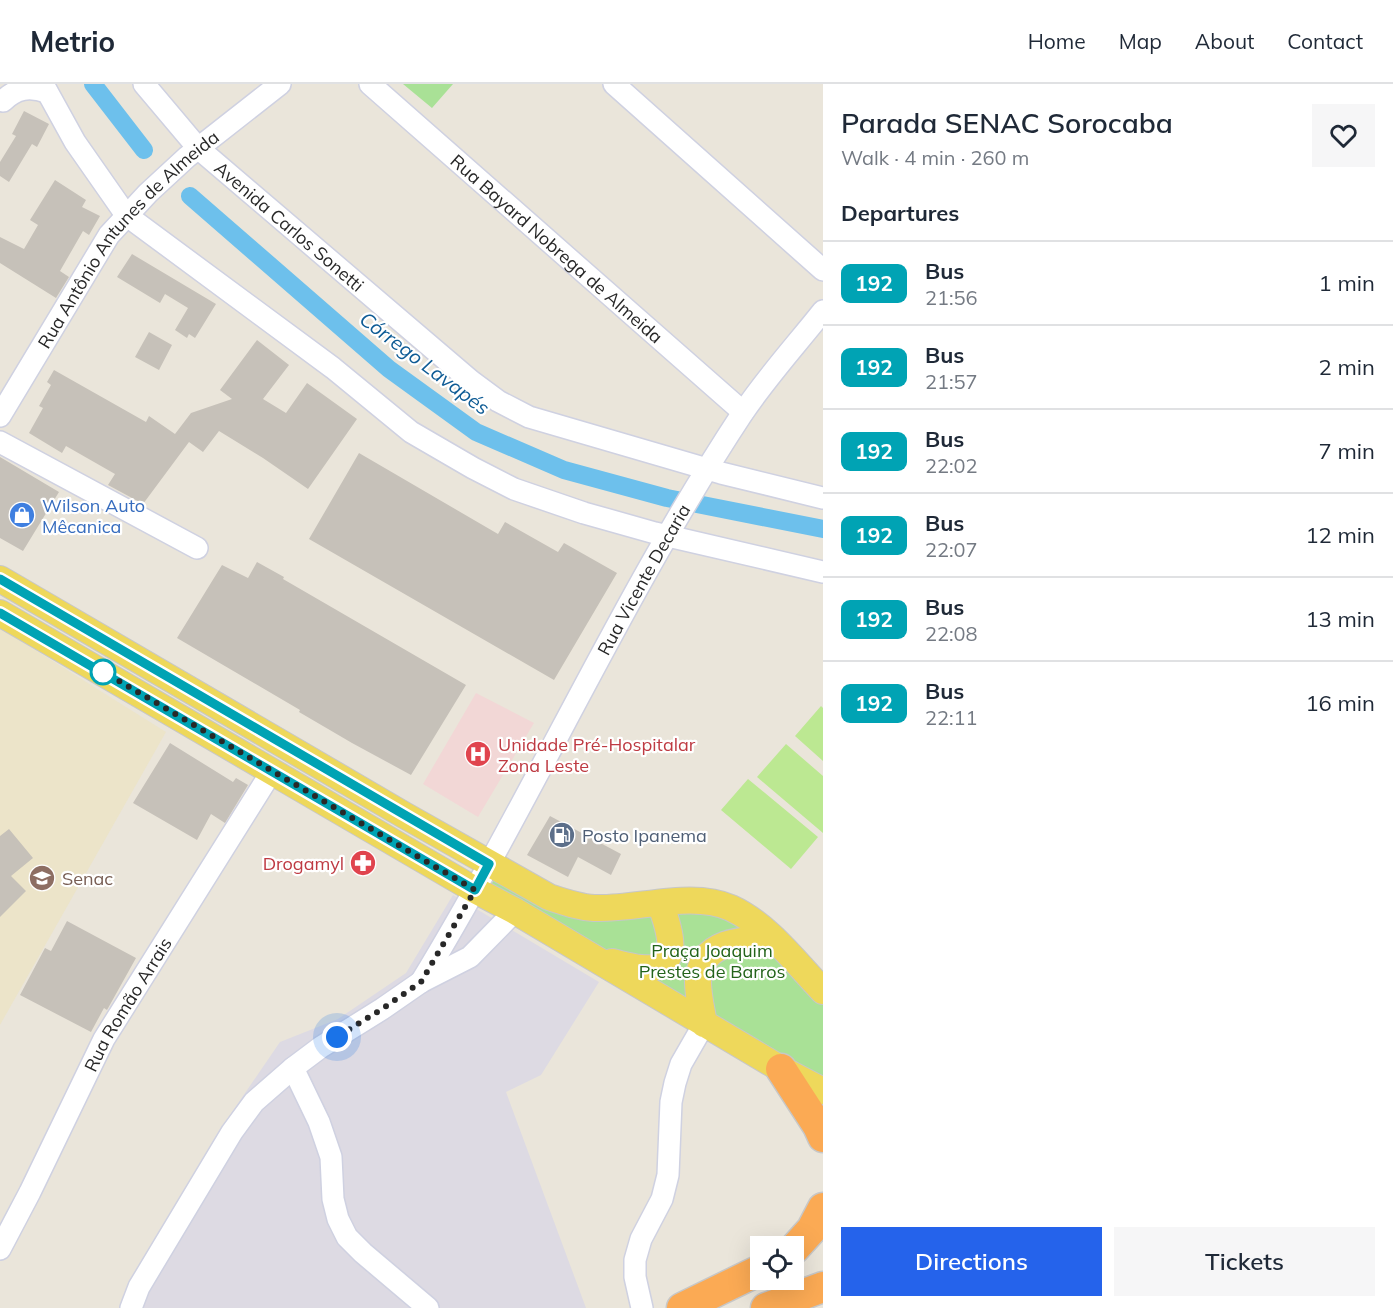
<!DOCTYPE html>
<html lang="en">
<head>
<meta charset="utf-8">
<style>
	body { margin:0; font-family:Mulish,sans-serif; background:#f6f6f7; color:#1f2937; height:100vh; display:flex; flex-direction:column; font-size:22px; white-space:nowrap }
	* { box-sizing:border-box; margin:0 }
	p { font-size:20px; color:#747a83 }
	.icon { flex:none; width:33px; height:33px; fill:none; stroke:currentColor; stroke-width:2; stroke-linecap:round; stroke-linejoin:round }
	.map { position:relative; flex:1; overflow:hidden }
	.details { display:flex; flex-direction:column; background:#fff; width:570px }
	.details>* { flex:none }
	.badge { padding:0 12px; border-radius:9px; font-size:21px; line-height:39px }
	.fabs { position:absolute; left:750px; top:1152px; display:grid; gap:12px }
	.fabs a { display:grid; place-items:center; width:54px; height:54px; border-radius:0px; background:#fff; box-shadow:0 6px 24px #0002; font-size:30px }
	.you { position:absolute; width:30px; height:30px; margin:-15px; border:4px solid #fff; border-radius:50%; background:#1a73e8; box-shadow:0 0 0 9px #1a73e833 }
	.map>.badge { position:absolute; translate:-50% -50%; box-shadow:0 0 0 3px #fff }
	h2 { padding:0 18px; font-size:22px; line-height:54px }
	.round { display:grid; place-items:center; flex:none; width:63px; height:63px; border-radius:0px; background:#f6f6f7 }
	.summary { display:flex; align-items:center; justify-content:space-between; height:102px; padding:0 18px }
	h1 { font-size:28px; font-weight:600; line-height:45px }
	.button { display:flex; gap:12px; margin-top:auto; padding:12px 18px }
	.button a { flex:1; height:69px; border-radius:0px; background:#2563eb; color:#fff; font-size:24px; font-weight:600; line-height:69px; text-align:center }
	.button a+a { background:#f6f6f7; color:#1f2937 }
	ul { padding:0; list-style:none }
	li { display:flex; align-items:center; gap:18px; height:84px; padding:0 18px; border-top:2px solid #e0e1e3 }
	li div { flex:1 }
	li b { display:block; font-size:22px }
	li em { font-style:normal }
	li .badge { min-width:66px; font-weight:700; text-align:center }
	header { display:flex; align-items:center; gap:36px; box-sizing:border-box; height:84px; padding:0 30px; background:#fff; border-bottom:2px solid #e0e1e3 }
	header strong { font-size:28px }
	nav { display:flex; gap:33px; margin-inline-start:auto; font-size:21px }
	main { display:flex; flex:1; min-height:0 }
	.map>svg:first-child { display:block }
</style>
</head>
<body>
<header>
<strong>Metrio</strong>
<nav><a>Home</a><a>Map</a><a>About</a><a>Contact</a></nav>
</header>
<main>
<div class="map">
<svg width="823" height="1224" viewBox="0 0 823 1224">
	<rect width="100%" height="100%" fill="#eae5da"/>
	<!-- industrial -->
	<path fill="#dddae3" d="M453 811 599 898 541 991 506 1008 586 1224H125L232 1028 280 958 338 935 406 889Z"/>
	<!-- education -->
	<path fill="#ece4c9" d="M0 544 166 648 0 941Z"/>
	<!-- medical -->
	<path fill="#f2d7d6" d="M476 609 534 639 478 733 423 700Z"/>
	<!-- green -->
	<path fill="#a9e196" d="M403 0H453L432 24Z
		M491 791 525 810 683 826H715L736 836 823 917V1000L485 800Z"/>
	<!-- pitch -->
	<path fill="#bce892" d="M821 622 823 624V677L795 652Z
		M786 660 823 692V749L757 693Z
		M748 695 818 753 791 785 721 726Z"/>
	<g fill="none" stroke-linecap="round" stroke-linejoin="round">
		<!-- canal -->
		<path stroke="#6dc0ec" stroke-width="18" d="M93 0 144 66
			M190 112 389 285 476 348 564 386 667 414 823 445"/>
	</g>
	<!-- building -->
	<path fill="#c6c1b9" d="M24 27 49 40 37 63 32 60 9 98 0 92V78L16 52 12 50Z
		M55 96 86 116 82 123 100 132 89 151 83 147 60 187 69 193 56 214 0 179V153L24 165 38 141 30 136Z
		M132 170 216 220 195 254 189 250 187 254 175 246 188 224 165 210 160 219 117 193Z
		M149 248 172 261 159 286 135 273Z
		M257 256 289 281 263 315 286 329 307 299 357 335 308 405 263 374 219 347 203 368 189 358 143 420 108 401 115 390 66 362 62 369 29 349 43 324 39 322 51 301 47 298 54 286 146 338 149 332 175 350 191 329 232 315 220 306Z
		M359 369 498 450 505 438 558 468 564 459 617 489 554 596 309 455Z
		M0 373 59 408 23 467 0 454Z
		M257 478 284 493 283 495 466 601 411 691 352 659 299 628 300 626 177 554 222 481 248 494Z
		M170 659 233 698 236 694 248 701 225 739 211 730 197 756 133 719Z
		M550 732 621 770 611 791 578 773 568 793 527 771Z
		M9 745 33 774 11 792 26 807 0 833V752Z
		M67 837 136 874 107 926 104 924 91 948 20 911 45 864 51 867Z"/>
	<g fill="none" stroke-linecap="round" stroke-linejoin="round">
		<!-- minor casing -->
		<g stroke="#cfd1e1" stroke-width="24">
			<g id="minor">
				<path d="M43 0 75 58 126 131 333 284 411 348 473 384 514 405 584 429 655 449 823 488"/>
				<path id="s1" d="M144 0 198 64 471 297 498 317 529 333 721 389 823 414"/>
				<path id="s2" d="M370 0 743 328"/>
				<path d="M614 0 823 186"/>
				<path d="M3 17C16 4 29 2 47 8"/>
				<path id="s3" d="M0 332 109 151 148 109 187 73 280 0"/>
				<path d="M0 358 197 464"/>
				<path id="s4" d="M421 898C534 712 622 512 742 330 766 294 796 261 823 227"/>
				<path d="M293 984 319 1038 331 1073 333 1115 338 1135 347 1153 363 1169 428 1224"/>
				<path id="s5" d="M0 1165 30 1108 104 955 272 687"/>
				<path d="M131 1224 139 1203 232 1048 254 1018 293 984 321 963 382 925 421 898 470 873 515 827"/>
				<path d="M642 1224 635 1193V1176L641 1155 662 1115 668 1091 671 1018 675 999 681 980 704 940"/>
			</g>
		</g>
		<!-- major casing -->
		<g stroke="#c7c7c7" stroke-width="28">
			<path id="major" d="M0 495 404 731 549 813C564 818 578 823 594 824 636 826 692 806 731 824 768 841 795 878 823 907
				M0 529 475 806 515 827 781 985 823 1007
				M612 878C621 880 631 883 641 884 685 888 669 843 660 819
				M704 940C702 927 698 912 698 898 700 856 743 855 774 855"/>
		</g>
		<!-- highway casing -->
		<g stroke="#c7c7c7" stroke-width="33">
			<path id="highway" d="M781 985 818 1042 823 1053
				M794 1165 812 1145 823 1124
				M682 1224 760 1186
				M766 1224 823 1203"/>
		</g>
		<!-- minor -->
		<use href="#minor" stroke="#fff" stroke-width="21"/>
		<!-- major -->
		<use href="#major" stroke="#eed85b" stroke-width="26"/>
		<!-- highway -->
		<use href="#highway" stroke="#fbaa54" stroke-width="30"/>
	</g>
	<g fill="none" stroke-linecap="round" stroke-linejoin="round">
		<!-- line casing -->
		<g stroke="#fff" stroke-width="14">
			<path id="line" d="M0 495 489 780 475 806 0 529"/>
		</g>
		<!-- line -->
		<use href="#line" stroke="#00a3b4" stroke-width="9"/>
		<!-- walk -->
		<path stroke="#282828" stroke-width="6" stroke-dasharray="0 10.8" d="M103 588 102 587 475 806 421 898 382 925 337 953"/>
	</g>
	<!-- icons -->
	<defs>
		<g id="shop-disc" transform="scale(1.35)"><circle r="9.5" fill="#3f7fe0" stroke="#fff"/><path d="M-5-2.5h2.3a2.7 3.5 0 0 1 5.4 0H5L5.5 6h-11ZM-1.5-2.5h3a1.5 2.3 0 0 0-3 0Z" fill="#fff"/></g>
		<g id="hospital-disc" transform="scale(1.35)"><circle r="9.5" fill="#e0444e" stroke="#fff"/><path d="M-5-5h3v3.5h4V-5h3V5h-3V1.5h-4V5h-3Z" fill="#fff"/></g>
		<g id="fuel-disc" transform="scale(1.35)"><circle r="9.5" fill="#5c6f8a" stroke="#fff"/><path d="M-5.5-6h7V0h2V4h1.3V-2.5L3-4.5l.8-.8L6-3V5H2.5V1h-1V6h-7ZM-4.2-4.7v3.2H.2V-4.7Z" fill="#fff"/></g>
		<g id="pharmacy-disc" transform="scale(1.35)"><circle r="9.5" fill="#e0444e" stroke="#fff"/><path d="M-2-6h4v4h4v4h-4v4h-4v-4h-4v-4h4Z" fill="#fff"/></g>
		<g id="school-disc" transform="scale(1.35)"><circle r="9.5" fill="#8d6e63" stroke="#fff"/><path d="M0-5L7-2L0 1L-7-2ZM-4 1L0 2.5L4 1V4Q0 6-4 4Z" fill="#fff"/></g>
	</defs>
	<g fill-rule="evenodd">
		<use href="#shop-disc" x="22" y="431"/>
		<use href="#hospital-disc" x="478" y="670"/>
		<use href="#fuel-disc" x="562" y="751"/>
		<use href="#pharmacy-disc" x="363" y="779"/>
		<use href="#school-disc" x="42" y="794"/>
	</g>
	<!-- markers -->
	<circle fill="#fff" stroke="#00a3b4" stroke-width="3" cx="103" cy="588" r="12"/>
	<g text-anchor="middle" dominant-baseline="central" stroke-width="4.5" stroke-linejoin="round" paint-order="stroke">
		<!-- street labels -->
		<g font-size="18" fill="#282828" stroke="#fff">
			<text stroke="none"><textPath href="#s1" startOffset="204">Avenida Carlos Sonetti</textPath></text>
			<text stroke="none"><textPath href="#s3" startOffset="220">Rua Antônio Antunes de Almeida</textPath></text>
			<text stroke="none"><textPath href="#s2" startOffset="249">Rua Bayard Nobrega de Almeida</textPath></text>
			<text stroke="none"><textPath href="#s4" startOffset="460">Rua Vicente Decaria</textPath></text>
			<text stroke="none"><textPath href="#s5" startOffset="276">Rua Romão Arrais</textPath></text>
		</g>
		<!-- shop labels -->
		<g font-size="18" fill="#366cbe" stroke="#fff" text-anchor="start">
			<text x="42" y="421">Wilson Auto<tspan x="42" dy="21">Mêcanica</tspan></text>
		</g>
		<!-- health labels -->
		<g font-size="18" fill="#be3a42" stroke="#fff" text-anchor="start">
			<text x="498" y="660">Unidade Pré-Hospitalar<tspan x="498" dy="21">Zona Leste</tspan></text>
			<text x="344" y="779" text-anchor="end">Drogamyl</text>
		</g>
		<!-- service labels -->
		<g font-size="18" fill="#4e5e75" stroke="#fff" text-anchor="start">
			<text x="582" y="751">Posto Ipanema</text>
		</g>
		<!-- education labels -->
		<g font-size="18" fill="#785e54" stroke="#fff" text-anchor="start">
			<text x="62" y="794">Senac</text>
		</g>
		<!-- park labels -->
		<g font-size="18" fill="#23631a" stroke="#fff">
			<text x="712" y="866">Praça Joaquim<tspan x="712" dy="21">Prestes de Barros</tspan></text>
		</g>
		<!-- water labels -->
		<g font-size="20" font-style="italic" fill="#0f5c95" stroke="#fff">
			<text transform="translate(425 279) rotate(37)">Córrego Lavapés</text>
		</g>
	</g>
</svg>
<div class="fabs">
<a><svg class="icon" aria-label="locate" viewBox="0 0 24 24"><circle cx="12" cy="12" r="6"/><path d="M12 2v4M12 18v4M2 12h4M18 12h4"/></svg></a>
</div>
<div class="you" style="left:337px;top:953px"></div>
</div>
<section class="details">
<div class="summary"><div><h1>Parada SENAC Sorocaba</h1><p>Walk · 4 min · 260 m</p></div><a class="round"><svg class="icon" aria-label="heart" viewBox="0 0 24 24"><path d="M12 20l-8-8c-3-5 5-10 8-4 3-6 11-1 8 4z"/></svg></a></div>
<h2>Departures</h2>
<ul>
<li><span class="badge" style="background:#00a3b4;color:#fff">192</span><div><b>Bus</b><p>21:56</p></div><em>1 min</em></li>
<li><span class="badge" style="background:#00a3b4;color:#fff">192</span><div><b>Bus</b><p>21:57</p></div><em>2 min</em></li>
<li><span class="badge" style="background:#00a3b4;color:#fff">192</span><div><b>Bus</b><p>22:02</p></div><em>7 min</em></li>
<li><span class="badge" style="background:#00a3b4;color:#fff">192</span><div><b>Bus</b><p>22:07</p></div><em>12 min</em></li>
<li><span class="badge" style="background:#00a3b4;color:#fff">192</span><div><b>Bus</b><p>22:08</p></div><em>13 min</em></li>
<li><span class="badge" style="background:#00a3b4;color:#fff">192</span><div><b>Bus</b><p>22:11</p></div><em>16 min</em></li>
</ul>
<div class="button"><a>Directions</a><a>Tickets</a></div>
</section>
</main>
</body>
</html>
